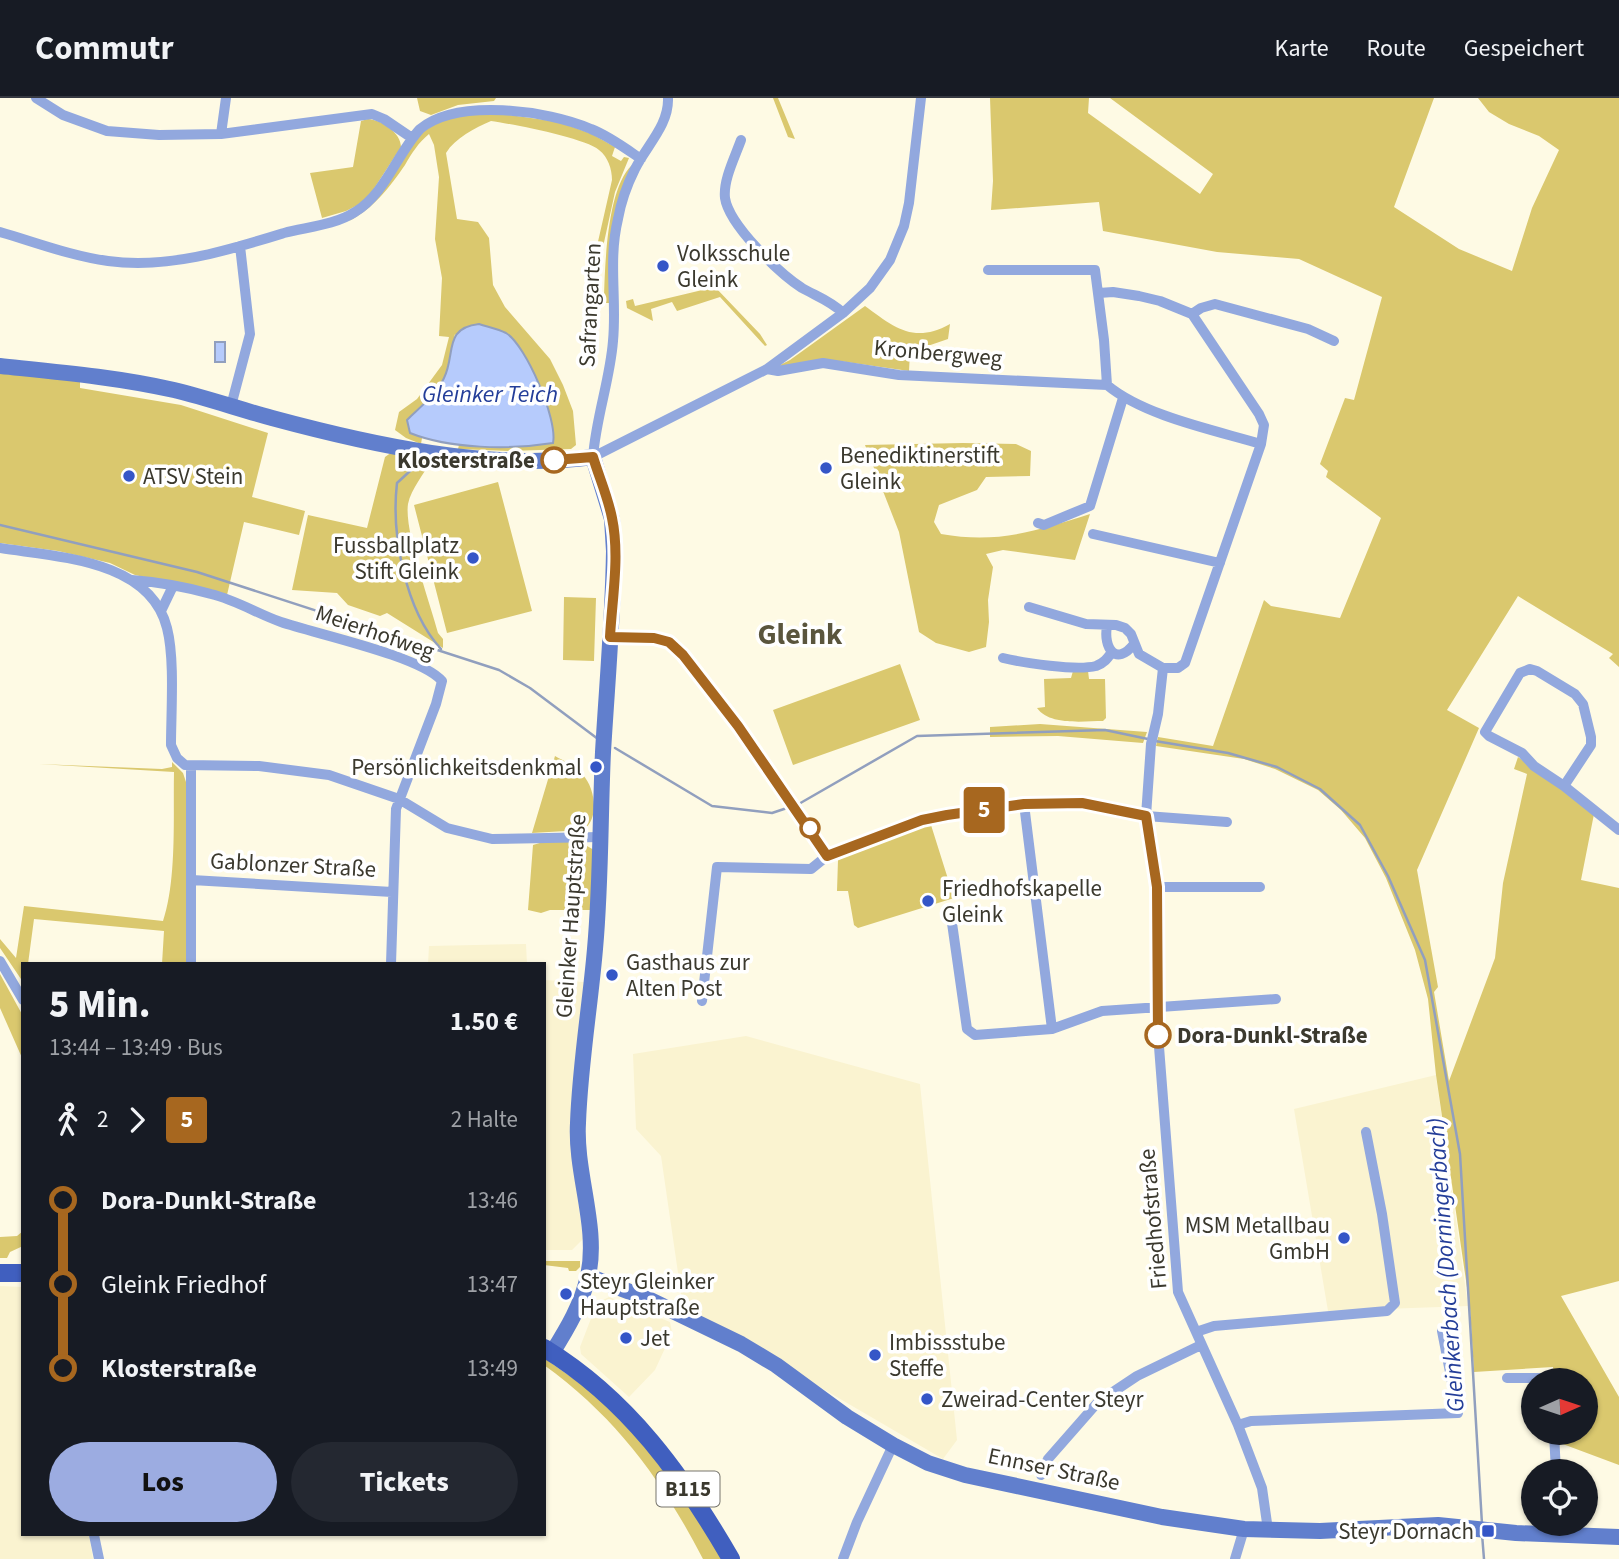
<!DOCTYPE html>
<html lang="de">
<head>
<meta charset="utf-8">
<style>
	body { margin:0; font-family:"Source Sans 3",sans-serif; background:#242831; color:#f1f3f6; height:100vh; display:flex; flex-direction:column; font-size:26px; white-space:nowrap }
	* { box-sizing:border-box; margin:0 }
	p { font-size:23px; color:#9ea1a6 }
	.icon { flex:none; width:38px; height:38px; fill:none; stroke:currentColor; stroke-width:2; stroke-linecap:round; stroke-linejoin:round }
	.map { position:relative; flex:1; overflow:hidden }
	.panel { position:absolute; left:21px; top:864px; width:525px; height:574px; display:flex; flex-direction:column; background:#171b24; border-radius:0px; box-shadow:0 2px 5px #0004 }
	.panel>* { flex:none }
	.badge { padding:0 14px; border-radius:5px; font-size:24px; line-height:46px }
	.needle { width:46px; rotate:87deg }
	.fabs { position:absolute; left:1521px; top:1270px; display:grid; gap:14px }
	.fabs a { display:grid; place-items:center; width:77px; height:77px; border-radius:50%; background:#171b24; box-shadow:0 2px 5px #0004; font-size:35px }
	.map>.badge { position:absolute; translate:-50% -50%; box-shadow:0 0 0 4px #fff }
	.legs { display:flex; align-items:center; gap:10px; height:77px; padding:0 28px; font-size:23px }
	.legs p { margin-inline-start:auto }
	.headline { display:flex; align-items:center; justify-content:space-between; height:119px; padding:0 28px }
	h1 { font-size:38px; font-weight:800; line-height:52px }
	.action { display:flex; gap:14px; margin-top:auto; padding:14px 28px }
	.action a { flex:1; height:80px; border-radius:42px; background:#9cace1; color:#111; font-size:28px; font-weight:800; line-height:80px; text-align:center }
	.action a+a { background:#242831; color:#f1f3f6 }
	ul { padding:0 28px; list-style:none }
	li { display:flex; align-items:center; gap:24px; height:84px; font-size:26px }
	li i { display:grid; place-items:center; width:10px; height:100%; margin:0 9px; background:currentColor }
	li i::after { content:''; width:18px; height:18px; margin:-9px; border:5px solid; border-radius:50%; background:#171b24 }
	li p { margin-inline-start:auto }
	li:first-child i { background:linear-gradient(#0000 50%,currentColor 0) }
	li:last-child i { background:linear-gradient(currentColor 50%,#0000 0) }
	header { display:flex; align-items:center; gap:42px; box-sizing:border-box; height:98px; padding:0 35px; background:#171b24; border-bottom:2px solid #363941 }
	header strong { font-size:33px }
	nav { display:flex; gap:38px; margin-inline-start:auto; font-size:24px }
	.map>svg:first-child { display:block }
</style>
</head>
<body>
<header>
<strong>Commutr</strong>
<nav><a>Karte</a><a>Route</a><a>Gespeichert</a></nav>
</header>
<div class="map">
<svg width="1619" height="1461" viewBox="0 0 1619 1461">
	<rect width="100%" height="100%" fill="#fefae4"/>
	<!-- built -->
	<path fill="#faf3d0" d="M526 846 527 866H428L429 848Z
		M544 882 584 884 573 1064 583 1141 572 1152H544Z
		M746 938 920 986 957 1342 943 1361 683 1209 661 1058 636 1031 633 956Z
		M1436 977 1468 1208 1328 1213 1294 1011Z
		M0 1188 23 1189V1437H89L93 1461H0Z
		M609 1199 670 1224 671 1229 672 1235 655 1272 629 1299 581 1256 580 1249 597 1205Z"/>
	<!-- green -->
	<path fill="#dac86e" d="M417 0H496L494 3 458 7 431 17 420 13Z
		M773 0H778L795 41 788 39Z
		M990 0H1089L1088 15 1200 96 1213 76 1110 0H1434L1394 109 1459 151 1512 173 1532 110 1559 52 1539 38 1509 26 1489 14 1478 0H1619V569L1609 560 1613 556 1518 498 1447 612 1479 630 1417 772 1438 889 1434 894 1449 983 1495 860 1503 785 1527 676 1514 671 1518 659 1557 686 1594 716 1581 782 1619 790V1183L1561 1198 1619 1299V1367L1560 1345V1335H1586V1283H1555L1553 1269 1474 1274 1470 1210 1436 977 1428 901 1415 852 1386 780 1365 740 1341 712 1318 692 1275 671 1244 661 1156 648 1158 639 1213 648 1264 502 1271 508 1340 520 1381 420 1326 379 1328 373 1320 366 1345 300 1354 302 1382 199 1299 161 1217 154 1103 133 1099 104 991 112 993 83Z
		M474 12 559 24 592 36 615 49 612 58 621 63 624 59 629 60 615 94 603 149 597 148 612 82C612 71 608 59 599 52 585 40 512 26 491 23 475 30 455 40 446 55L457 121 478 124 489 140 493 187 505 209 550 261 563 287 573 313 576 347 571 351 509 353 458 351 459 347 535 348 455 236 445 280 434 295 407 322 410 335 422 340 421 346 406 340 395 332 399 314 417 301 442 267 449 239 439 238 442 180 435 141 439 79 434 47 429 36C418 45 412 55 405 67 390 89 373 111 349 123L430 25Z
		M368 21C382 22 401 35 401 49L366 103 346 113 322 120 310 75 353 69 361 23Z
		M632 67 619 101 609 205H606L604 200C605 167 607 90 632 67Z
		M715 189 760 236 767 247 765 248 720 199 677 213 672 204 651 211 653 223 627 210 626 203 633 201 635 208Z
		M865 208C895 230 914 246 950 226L948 241 910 254 909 273 839 263 781 269 780 267 790 262Z
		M0 274 80 281V290L181 307 268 335 252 399 305 413 299 437 244 424 227 497 135 477 110 465 58 453 0 445Z
		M963 345 1016 346 1031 353 1030 378 986 379 977 392 939 407 934 424 941 436C998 446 1036 433 1090 416L1075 462 1003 452 986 456 993 469 988 502 989 524 986 549 969 554 936 545 919 534 899 434 865 347Z
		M392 354 432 362C425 374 411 391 408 406 404 433 430 505 438 535L443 541V550L387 515 380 518 348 507 337 495 292 492 308 417 367 430 385 359Z
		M498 384 532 513 447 535 414 407Z
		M564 499 596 500 594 563 563 562Z
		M900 566 920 622 793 667 773 612Z
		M1073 573H1088L1089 581H1105L1106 620 1103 623C1084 623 1050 628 1037 610L1045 609 1044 581 1071 580Z
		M1040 626 1147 634 1143 645 1058 638 990 639V629Z
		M555 658C564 663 575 668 583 677 595 690 600 721 583 732L532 735Z
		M172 664 183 675 186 684 187 866H162L164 833 34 821 28 866H23V884L0 850V841L16 860 24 808 163 823C177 781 173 718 174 674L39 666 162 671 172 669Z
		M931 727 954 800 858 830 854 827 848 793H837L838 762 883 741Z
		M543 744H580L594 752 591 812H550L541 815 528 812 533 747Z
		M0 876 23 918V962L0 910Z
		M23 1133V1148L10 1154 7 1160H0V1139L17 1138Z
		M544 1163H580V1169L576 1173H569L568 1170 544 1167Z
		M544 1260 591 1293 612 1312 674 1381 724 1461H703C662 1382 617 1320 544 1267Z"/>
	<!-- water -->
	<path fill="#b6cbfc" stroke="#919fbe" stroke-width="2" d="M479 226C488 229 498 231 506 235 526 247 558 322 553 345 509 352 450 351 410 335L407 322C419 310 437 296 444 280 456 256 443 230 479 226Z
		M215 244H225V264H215Z"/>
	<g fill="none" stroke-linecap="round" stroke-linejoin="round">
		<!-- stream -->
		<path stroke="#919fbe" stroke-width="2.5" d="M422 362 397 385C391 436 405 512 441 551
			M0 427 197 474 499 572 530 590 598 641
			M1155 643 1228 655 1277 669 1320 691 1360 727 1388 778 1425 862 1460 1056 1482 1426
			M615 650 712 708 772 715 790 709
			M797 707 917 638 1105 632 1148 641
			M1482 1436 1484 1461"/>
		<!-- street -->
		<path stroke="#92a8de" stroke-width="10" d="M36 0 63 17 107 33 159 37 221 36 372 16 384 21 412 40
			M668 0C669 27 647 47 635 71 627 87 621 104 618 121 608 162 617 202 613 243 610 282 596 319 593 359L767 271 843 215 870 190 890 162 904 128 909 105 921 0
			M221 36 226 0
			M741 42C735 59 723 82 725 100 729 127 779 175 802 190 816 198 831 203 843 215
			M0 134C35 144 71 158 108 163 169 171 226 153 284 135 307 129 335 127 355 114 385 96 397 56 420 31 457 0 547 12 591 31 609 38 625 50 641 61
			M988 172H1095L1104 242 1107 287
			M1099 195 1113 194 1139 198 1160 203 1192 216 1259 316 1264 327 1261 346
			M1192 216 1201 210 1215 206 1308 231 1334 243
			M767 271 778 273 823 265 899 277 1107 287C1144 318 1214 332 1261 346L1185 565 1178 570H1163L1158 616 1151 646 1146 718 1157 789 1156 910 1178 1194 1238 1327 1262 1390 1268 1432
			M231 308 250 236 240 148
			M1038 425 1044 427 1090 408 1123 300
			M1093 436 1220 465
			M0 450C56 459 150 461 167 530 175 561 171 614 171 647L177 660 185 667 259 668 329 677 399 701 447 730 492 741 600 739
			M132 482C158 484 186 489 211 496 236 502 258 516 281 524 316 536 421 558 442 583L436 606 396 711 391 866
			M1029 509 1086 526 1116 527 1125 530 1131 536 1139 556 1163 570
			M161 513 173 488
			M1107 528C1103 550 1116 569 1134 546
			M610 539 654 540 669 544 683 557 738 628 827 758 922 722 947 717 1024 706 1082 705 1146 718 1227 724
			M1003 560C1024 565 1076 573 1096 568 1104 565 1107 561 1112 554
			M1564 688 1591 647V639L1583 606 1575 596 1537 573 1530 571 1520 575 1485 634 1489 638 1522 655 1534 668 1564 688 1619 732
			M1024 706 1052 931
			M192 782 392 794
			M1157 789H1260
			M950 811 967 931 975 937 1052 931 1102 913 1276 901
			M0 863 23 902
			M191 866V668
			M702 903 717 769 811 771 827 758
			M1196 1234 1214 1228 1387 1213 1395 1205 1382 1116 1366 1034
			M1507 1280H1540L1545 1283
			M1238 1327 1251 1323 1458 1315 1442 1233
			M1554 1335 1556 1374
			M1041 1377 1048 1361 1098 1304 1137 1278 1201 1247
			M94 1437 99 1461
			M843 1461 857 1424 893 1347
			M1235 1461 1244 1431"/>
		<!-- secondary -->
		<path stroke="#617fcd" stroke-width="16" d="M0 268C58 274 117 279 174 292 207 300 239 311 272 320 372 347 489 373 593 359L612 421 614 453C613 520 607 587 603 654 600 720 601 785 595 851 590 909 580 967 578 1025 575 1075 599 1130 588 1178 582 1206 567 1231 552 1255
			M588 1178 646 1200 741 1246 776 1267 847 1319 893 1347 928 1365 965 1377 1162 1419 1244 1431 1320 1433 1438 1427 1516 1435 1619 1439"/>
		<!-- primary -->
		<path stroke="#405fbf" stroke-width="18" d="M0 1175H23
			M544 1250C628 1301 683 1378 731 1461"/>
	</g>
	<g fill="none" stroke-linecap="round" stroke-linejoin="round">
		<!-- line-1 casing -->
		<g stroke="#fff" stroke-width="16">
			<path id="line-1" d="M554 362 593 359C599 379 608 399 612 420 620 458 612 501 610 539L654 540 669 544 683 557 738 628 827 758 922 722 947 717 1024 706 1082 705 1146 718 1157 789 1158 937"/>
		</g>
		<!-- line-1 -->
		<use href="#line-1" stroke="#a7671f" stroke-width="10"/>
	</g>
	<!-- markers -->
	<g fill="#3556c7" stroke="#fff" stroke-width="2.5">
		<circle cx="663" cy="168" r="7"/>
		<circle cx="826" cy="370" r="7"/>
		<circle cx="129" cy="378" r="7"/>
		<circle cx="473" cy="460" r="7"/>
		<circle cx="596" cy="669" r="7"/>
		<circle cx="928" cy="803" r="7"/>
		<circle cx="612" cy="877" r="7"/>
		<circle cx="1344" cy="1140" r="7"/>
		<circle cx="566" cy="1196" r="7"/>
		<circle cx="626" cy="1240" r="7"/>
		<circle cx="875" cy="1257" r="7"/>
		<circle cx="927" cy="1301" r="7"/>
		<rect x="1481" y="1426" width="14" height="14" rx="3.5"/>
	</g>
	<g fill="#fff" stroke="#a7671f" stroke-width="3.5">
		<circle cx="554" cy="362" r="12"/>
		<circle cx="810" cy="730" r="9"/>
		<circle cx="1158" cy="937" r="12"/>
	</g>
	<g text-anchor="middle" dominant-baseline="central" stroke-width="7" stroke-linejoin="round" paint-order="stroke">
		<!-- shield labels -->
		<rect fill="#fff" stroke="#76746d" stroke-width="2" x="656.5" y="1373.5" width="63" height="35" rx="5"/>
		<g font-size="21" font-weight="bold" fill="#3b392e">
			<text x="688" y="1391">B115</text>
		</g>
		<!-- poi labels -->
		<g font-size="23" fill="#3b392e" stroke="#fff" text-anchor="start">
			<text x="677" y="155">Volksschule<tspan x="677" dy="26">Gleink</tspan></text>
			<text x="840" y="357">Benediktinerstift<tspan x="840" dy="26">Gleink</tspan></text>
			<text x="143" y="378">ATSV Stein</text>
			<text x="459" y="447" text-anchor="end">Fussballplatz<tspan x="459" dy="26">Stift Gleink</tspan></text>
			<text x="582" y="669" text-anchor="end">Persönlichkeitsdenkmal</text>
			<text x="942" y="790">Friedhofskapelle<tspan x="942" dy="26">Gleink</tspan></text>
			<text x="626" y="864">Gasthaus zur<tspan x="626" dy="26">Alten Post</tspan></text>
			<text x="1330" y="1127" text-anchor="end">MSM Metallbau<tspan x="1330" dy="26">GmbH</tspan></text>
			<text x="580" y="1183">Steyr Gleinker<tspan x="580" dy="26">Hauptstraße</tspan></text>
			<text x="640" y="1240">Jet</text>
			<text x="889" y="1244">Imbissstube<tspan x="889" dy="26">Steffe</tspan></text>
			<text x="941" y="1301">Zweirad-Center Steyr</text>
			<text x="1474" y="1433" text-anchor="end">Steyr Dornach</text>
		</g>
		<!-- street labels -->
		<g font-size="23" fill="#3b392e" stroke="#fff">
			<text transform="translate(590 207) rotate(-87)">Safrangarten</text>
			<text transform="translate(938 255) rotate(5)">Kronbergweg</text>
			<text transform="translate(375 534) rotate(19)">Meierhofweg</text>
			<text transform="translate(293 767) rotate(3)">Gablonzer Straße</text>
			<text transform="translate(571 818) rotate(-86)">Gleinker Hauptstraße</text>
			<text transform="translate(1153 1121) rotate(-95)">Friedhofstraße</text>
			<text transform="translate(1054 1371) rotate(12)">Ennser Straße</text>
		</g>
		<!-- stop labels -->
		<g font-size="23" font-weight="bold" fill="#3b392e" stroke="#fff" text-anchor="end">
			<text x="535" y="362">Klosterstraße</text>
			<text x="1177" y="937" text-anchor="start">Dora-Dunkl-Straße</text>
		</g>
		<!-- water labels -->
		<g font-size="24" font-style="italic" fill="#243e99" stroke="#fff">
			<text x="490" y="296">Gleinker Teich</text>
			<text transform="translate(1446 1167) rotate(-94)">Gleinkerbach (Dorningerbach)</text>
		</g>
		<!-- district labels -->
		<g font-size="30" font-weight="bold" fill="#5a553d" stroke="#fff">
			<text x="800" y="536">Gleink</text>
		</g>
	</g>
</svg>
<div class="fabs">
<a><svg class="needle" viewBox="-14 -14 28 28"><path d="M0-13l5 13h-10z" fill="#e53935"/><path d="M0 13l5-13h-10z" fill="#9ea1a6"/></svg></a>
<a><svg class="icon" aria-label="locate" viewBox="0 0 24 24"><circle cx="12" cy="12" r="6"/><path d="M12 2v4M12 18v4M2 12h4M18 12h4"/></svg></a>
</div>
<b class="badge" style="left:984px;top:712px;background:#a7671f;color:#fff">5</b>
<section class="panel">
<div class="headline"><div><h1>5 Min.</h1><p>13:44 – 13:49 · Bus</p></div><b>1.50 €</b></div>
<div class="legs"><svg class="icon" aria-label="walk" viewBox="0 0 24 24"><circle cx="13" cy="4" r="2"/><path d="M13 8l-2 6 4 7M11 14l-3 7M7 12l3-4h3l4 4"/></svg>2<svg class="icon" aria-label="forward" viewBox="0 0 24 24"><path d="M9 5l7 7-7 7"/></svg><b class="badge" style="background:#a7671f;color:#fff">5</b><p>2 Halte</p></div>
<ul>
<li><i style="color:#a7671f"></i><b>Dora-Dunkl-Straße</b><p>13:46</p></li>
<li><i style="color:#a7671f"></i><span>Gleink Friedhof</span><p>13:47</p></li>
<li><i style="color:#a7671f"></i><b>Klosterstraße</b><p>13:49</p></li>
</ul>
<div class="action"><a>Los</a><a>Tickets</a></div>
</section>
</div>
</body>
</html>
